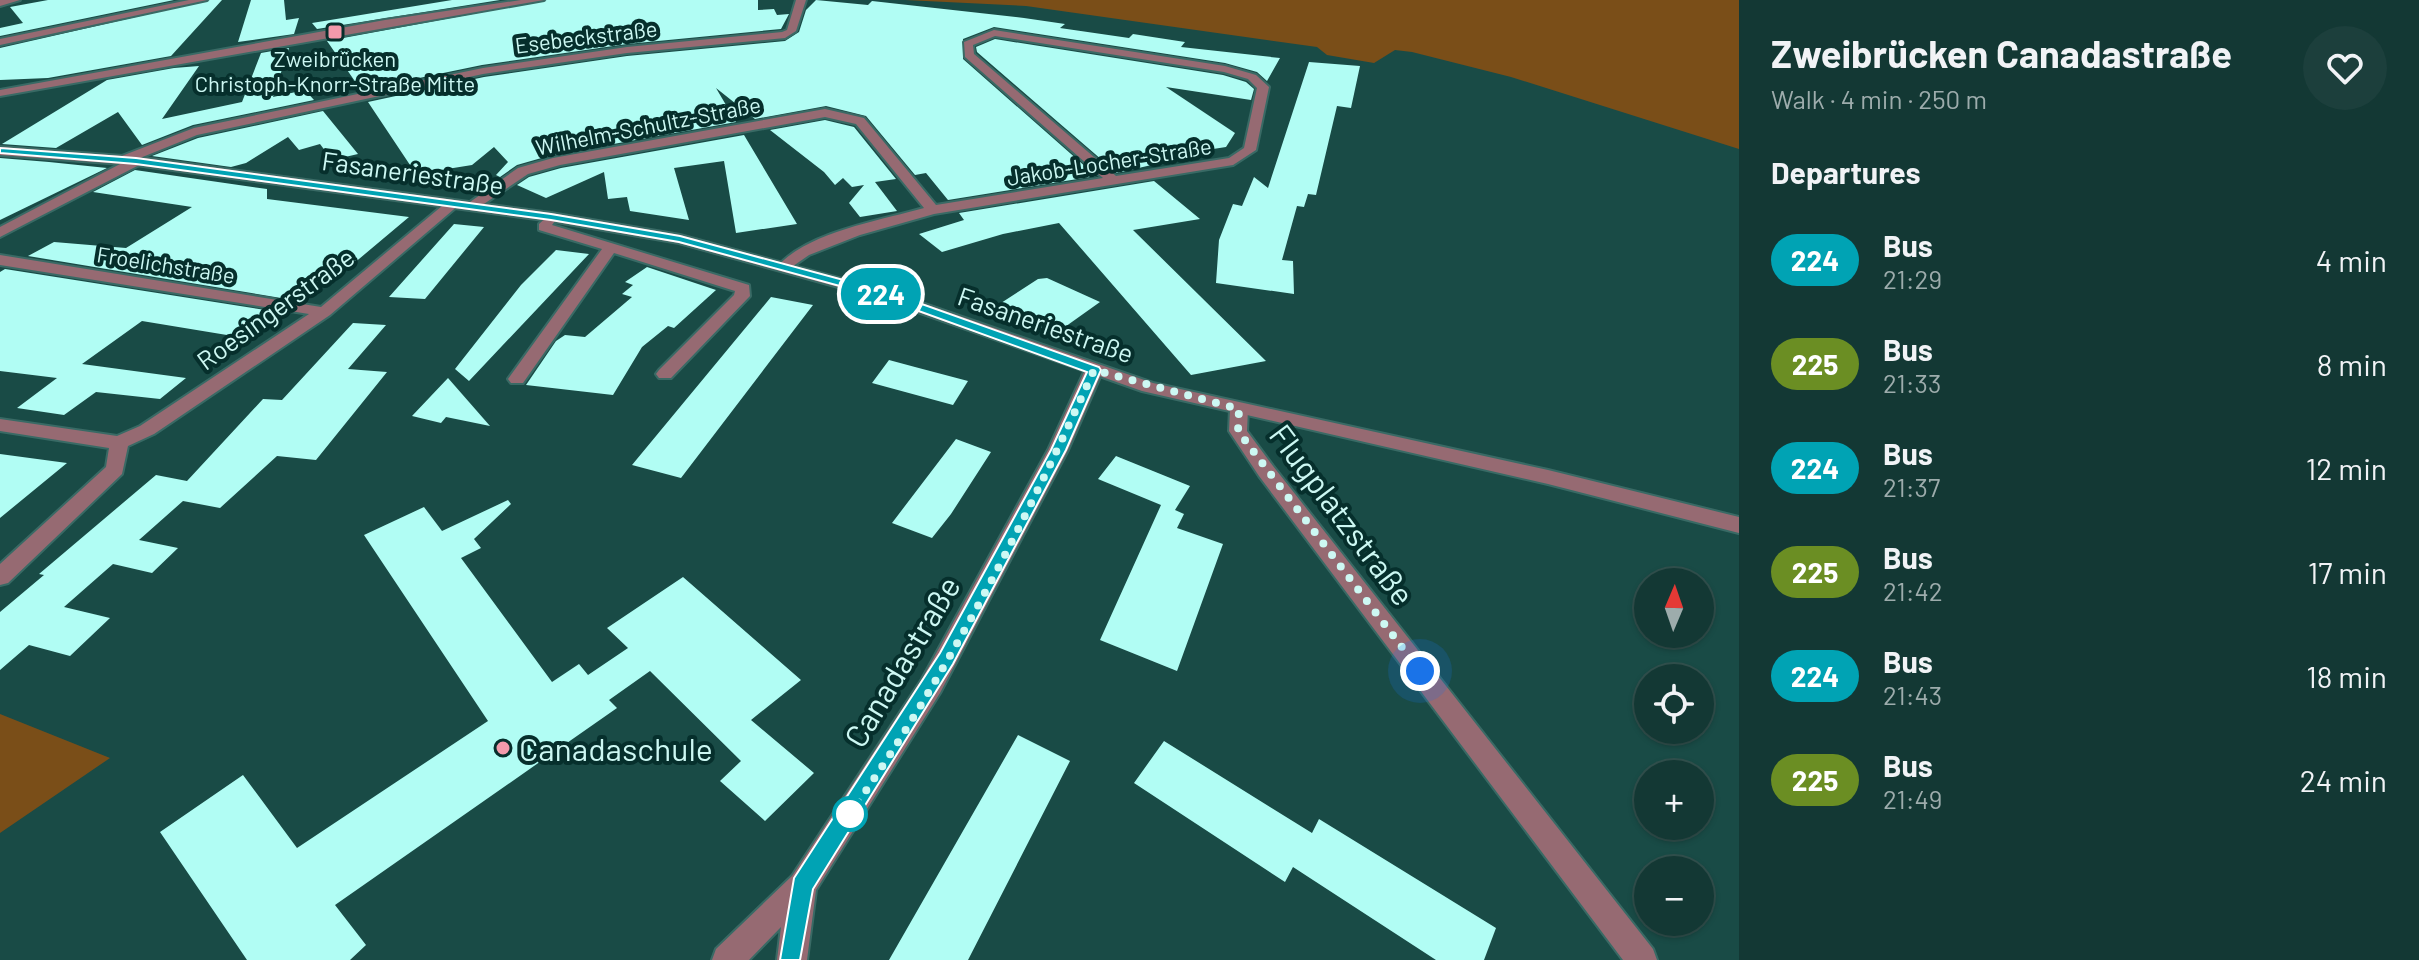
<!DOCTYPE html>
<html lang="en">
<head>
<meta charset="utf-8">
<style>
	body { margin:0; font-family:Barlow,sans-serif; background:#1c3f3c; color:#f1f3f6; height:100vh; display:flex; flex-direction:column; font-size:30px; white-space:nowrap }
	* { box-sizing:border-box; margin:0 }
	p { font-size:26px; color:#9dacac }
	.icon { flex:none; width:44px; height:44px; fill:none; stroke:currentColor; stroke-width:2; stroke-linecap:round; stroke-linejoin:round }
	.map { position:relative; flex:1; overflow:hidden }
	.panel { display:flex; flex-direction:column; background:#133834; width:680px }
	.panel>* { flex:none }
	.badge { padding:0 16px; border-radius:26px; font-size:28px; line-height:52px }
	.needle { width:52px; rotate:2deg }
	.buttons { position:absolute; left:1634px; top:568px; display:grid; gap:16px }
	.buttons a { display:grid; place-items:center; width:80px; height:80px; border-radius:50%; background:#133834; box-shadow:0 2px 6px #0004,0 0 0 2px #32524f; font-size:40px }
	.you { position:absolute; width:40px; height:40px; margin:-20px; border:6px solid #fff; border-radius:50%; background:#1a73e8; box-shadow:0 0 0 12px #1a73e833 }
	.map>.badge { position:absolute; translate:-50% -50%; box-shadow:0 0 0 4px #fff }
	h2 { padding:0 32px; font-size:30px; line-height:72px }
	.round { display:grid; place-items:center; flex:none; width:84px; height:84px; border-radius:42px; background:#1c3f3c }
	.head { display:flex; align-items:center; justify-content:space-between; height:136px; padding:0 32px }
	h1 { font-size:38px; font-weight:700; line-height:60px }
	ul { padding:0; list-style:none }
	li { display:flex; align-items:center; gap:24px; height:104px; padding:0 32px }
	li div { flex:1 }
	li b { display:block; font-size:30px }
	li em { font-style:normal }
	li .badge { min-width:88px; font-weight:700; text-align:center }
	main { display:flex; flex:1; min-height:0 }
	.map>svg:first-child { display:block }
</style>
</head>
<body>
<main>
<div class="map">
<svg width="1739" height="960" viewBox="0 0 1739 960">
	<rect width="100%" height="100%" fill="#194b46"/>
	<!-- green -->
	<path fill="#7a4e18" d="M905 0H1739V149L1511 77 1412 52 1395 50 1374 63 1327 55 1317 47 1026 6Z
		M0 714 110 758 0 833Z"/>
	<!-- building -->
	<path fill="#b1fdf4" d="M48 0H174L0 36V28L23 23 10 7Z
		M210 0H222L171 56 48 78 0 80V48Z
		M251 0H284L286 20 299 18 294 34 238 42Z
		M452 0H500L317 29 312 23Z
		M547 0H758V10L774 9 777 15 789 14 781 29 627 44 482 65 361 90 327 41Z
		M816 0 868 5 872 1 1024 18 1065 24 1060 28 1129 38 1133 34 1185 42 1181 47 1280 58 1267 81 1257 72 1225 63 994 27 963 39V59L1096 176 948 200 926 173 915 175 866 116 826 106 755 119 716 88 736 122 552 155 517 165 500 177 496 175 508 162 494 147 472 165 416 174 368 102 484 77 627 56 785 41 799 32 806 10Z
		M995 39 1223 75 1246 82 1254 89 1251 100 1166 87 1235 133 1226 147 1168 156 1173 160 1117 173 977 52 976 47Z
		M289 48 273 97 305 90 314 100 193 125 142 145 118 112 56 148 2 144 107 80 174 68 199 66 162 119 242 102 261 53Z
		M1309 62 1360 66 1351 108 1337 106 1316 195 1308 194 1304 207 1297 206 1282 260 1293 261 1294 294 1216 283 1219 240 1233 204 1242 206 1254 177 1268 188Z
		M323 111 358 154 332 160 320 144 299 150 288 137 246 163 231 167 152 156 198 138Z
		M825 120 854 127 896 179 875 182 897 211 860 217 849 203 864 185 852 187 843 178 835 185 824 172 770 130Z
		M744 135 797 224 736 233 724 161 674 168 689 220 630 211 627 197 608 199 604 172 546 198 517 185 529 177 561 168Z
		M0 158 49 162 107 168 0 220Z
		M135 170 267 189V199L409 217 334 280 328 283 310 281 287 299 28 256 54 242 126 248 192 207 93 192Z
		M1154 181 1200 219 1133 230 1266 361 1191 375 1059 223 1003 234 942 252 919 234 964 220 959 213Z
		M454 224 484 227 425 299 389 297Z
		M556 250 589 254 469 381 455 369 521 285Z
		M647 267 716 290 674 328 668 326 642 347 613 395 526 385 556 341 565 335 585 337 632 297 622 294 633 285 625 282Z
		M5 269 272 311 239 337 142 321 82 364 186 378 160 399 96 392 64 415 17 408 57 378 0 371V272Z
		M1047 278 1100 302 1055 334 1001 309 1006 306 1001 303 1038 279Z
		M771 297 813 305 681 478 632 465Z
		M353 323 386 325 348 369 387 372 316 460 277 456 220 508 183 501 139 540 178 548 152 573 113 564 64 607 110 618 70 656 29 645 0 670V612L44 575 39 574 156 475 187 481 263 399 282 400Z
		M889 360 915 367 968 381 953 405 872 383Z
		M448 378 490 426 446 417 441 423 412 416Z
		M956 439 991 452 951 514 932 538 892 523Z
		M0 454 67 463 0 518Z
		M1116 456 1190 486 1175 510 1184 514 1177 528 1223 544 1177 671 1100 640 1161 505 1098 479Z
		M508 500 511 504 474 539 481 548 461 558 552 682 579 664 588 675 628 648 607 628 683 577 801 680 751 720 814 773 765 821 720 781 741 761 650 671 609 700 617 708 335 905 366 945 350 960H247L160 832 243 775 297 848 488 721 364 535 424 507 442 531Z
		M1018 735 1070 761 968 960H889Z
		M1164 741 1312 833 1319 819 1496 928 1484 960H1436L1293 867 1285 882 1134 783Z"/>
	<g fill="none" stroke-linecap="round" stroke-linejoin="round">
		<!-- minor casing -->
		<g stroke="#396a65" stroke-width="4">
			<path id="minor" d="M0 0H20L0 6Z
				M189 0H207L0 45V39Z
				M521 0H544L0 96V90L385 20Z
				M796 0H806L796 31 785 38 627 53 483 74 197 135 140 158 141 164 0 237V227L122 163 118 160 119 157 194 128 483 68 627 47 782 32 787 30Z
				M994 30 1225 66 1256 75 1269 87 1256 150 1233 165 934 214 860 235 809 255 786 271 778 266C808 232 882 220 924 208L856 124 825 117 560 165 528 174 475 210 463 207 518 168 553 158 825 109 864 118 936 205 1103 178 965 57 964 42ZM995 36 1224 72 1248 79 1257 88 1244 148 1229 158 1116 176 974 54 973 45Z
				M448 201 460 204 330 315 154 434 128 446 122 474 8 583 0 585V564L106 467 109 448 0 431V419L117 436 140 426 309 314 0 265V255L321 307Z
				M551 213 558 217 552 225 749 285 750 296 671 378H659L656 374 659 370 734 295 735 291 614 253 523 383H511L508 379 602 249 539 230V224Z
				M1094 365 1103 370 1068 450 940 693 816 890 807 960H777L781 927 749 960H712L716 949 792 876 922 679 1048 450 1085 370Z
				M1239 403 1248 409 1247 431 1273 466 1653 949 1657 960H1623L1259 476 1229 431 1230 409Z"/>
		</g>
		<!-- tertiary casing -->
		<g stroke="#396a65" stroke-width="4">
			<path id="tertiary" d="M0 147 136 157 551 213 680 235 890 292 1153 383 1548 470 1739 517V533L1548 484 1142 391 878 298 679 243 551 221 136 165 0 155Z"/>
		</g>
		<!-- minor -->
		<use href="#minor" fill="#966a72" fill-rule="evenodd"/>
		<!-- tertiary -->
		<use href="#tertiary" fill="#966a72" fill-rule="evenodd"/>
	</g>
	<!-- line -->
	<path fill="#00a3b4" stroke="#fff" stroke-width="2" d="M0 148 136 158 551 214 680 236 888 292 1099 367 1101 370 1066 450 953 664 813 889 800 960H780L794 878 940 653 1051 450 1087 372 880 297 679 242 551 220 136 164 0 153Z"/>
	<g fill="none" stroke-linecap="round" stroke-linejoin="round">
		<!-- walk -->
		<path stroke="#cdf8f3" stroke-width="8" stroke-dasharray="0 14.4" d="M850 814C946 677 1025 523 1094 370L1239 409 1238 431 1420 671"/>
	</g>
	<!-- markers -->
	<g fill="#f39aab" stroke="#062f2c" stroke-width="3">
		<rect x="327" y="24" width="16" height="16" rx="4"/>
		<circle cx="503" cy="748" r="8"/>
	</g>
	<circle fill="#fff" stroke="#00a3b4" stroke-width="4" cx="850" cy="814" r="16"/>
	<g text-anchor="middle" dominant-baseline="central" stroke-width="8" stroke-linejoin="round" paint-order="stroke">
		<!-- far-street labels -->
		<g font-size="22" fill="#cdf8f3" stroke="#062f2c">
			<text transform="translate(586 36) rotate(-7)">Esebeckstraße</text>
			<text transform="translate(648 125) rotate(-11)">Wilhelm-Schultz-Straße</text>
			<text transform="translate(1109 161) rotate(-9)">Jakob-Locher-Straße</text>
			<text transform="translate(166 264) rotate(9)">Froelichstraße</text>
		</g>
		<!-- far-poi labels -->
		<g font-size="22" fill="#cdf8f3" stroke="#062f2c">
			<text x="335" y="58">Zweibrücken<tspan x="335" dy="25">Christoph-Knorr-Straße Mitte</tspan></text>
		</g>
		<!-- street labels -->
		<g font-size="26" fill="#cdf8f3" stroke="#062f2c">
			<text transform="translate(413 172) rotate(8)">Fasaneriestraße</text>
			<text transform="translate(275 308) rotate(-36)">Roesingerstraße</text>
			<text transform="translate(1046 324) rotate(19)">Fasaneriestraße</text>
		</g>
		<!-- near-street labels -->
		<g font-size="32" fill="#cdf8f3" stroke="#062f2c">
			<text transform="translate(1343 514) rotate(53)">Flugplatzstraße</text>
			<text transform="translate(901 661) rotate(-59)">Canadastraße</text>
		</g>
		<!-- near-poi labels -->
		<g font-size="32" fill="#cdf8f3" stroke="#062f2c" text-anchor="start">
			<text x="519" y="748">Canadaschule</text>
		</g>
	</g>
</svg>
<div class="buttons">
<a><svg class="needle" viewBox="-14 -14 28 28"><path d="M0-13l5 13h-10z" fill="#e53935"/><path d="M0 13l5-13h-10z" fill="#9dacac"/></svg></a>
<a><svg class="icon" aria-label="locate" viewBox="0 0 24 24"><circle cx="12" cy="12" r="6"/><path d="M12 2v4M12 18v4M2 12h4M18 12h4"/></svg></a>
<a>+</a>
<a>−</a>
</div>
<div class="you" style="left:1420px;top:671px"></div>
<b class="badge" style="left:881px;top:294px;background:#00a3b4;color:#fff">224</b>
</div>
<section class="panel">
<div class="head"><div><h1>Zweibrücken Canadastraße</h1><p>Walk · 4 min · 250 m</p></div><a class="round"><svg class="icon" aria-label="heart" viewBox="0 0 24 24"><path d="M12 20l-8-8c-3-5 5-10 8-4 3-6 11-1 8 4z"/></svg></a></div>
<h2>Departures</h2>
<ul>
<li><span class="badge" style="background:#00a3b4;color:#fff">224</span><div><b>Bus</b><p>21:29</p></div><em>4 min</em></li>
<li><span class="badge" style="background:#6b8e23;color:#fff">225</span><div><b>Bus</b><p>21:33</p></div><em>8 min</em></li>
<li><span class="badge" style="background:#00a3b4;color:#fff">224</span><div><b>Bus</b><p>21:37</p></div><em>12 min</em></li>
<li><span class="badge" style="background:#6b8e23;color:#fff">225</span><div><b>Bus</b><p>21:42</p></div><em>17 min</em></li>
<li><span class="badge" style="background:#00a3b4;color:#fff">224</span><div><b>Bus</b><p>21:43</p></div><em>18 min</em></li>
<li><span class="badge" style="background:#6b8e23;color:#fff">225</span><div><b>Bus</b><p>21:49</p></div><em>24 min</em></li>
</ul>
</section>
</main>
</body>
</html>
